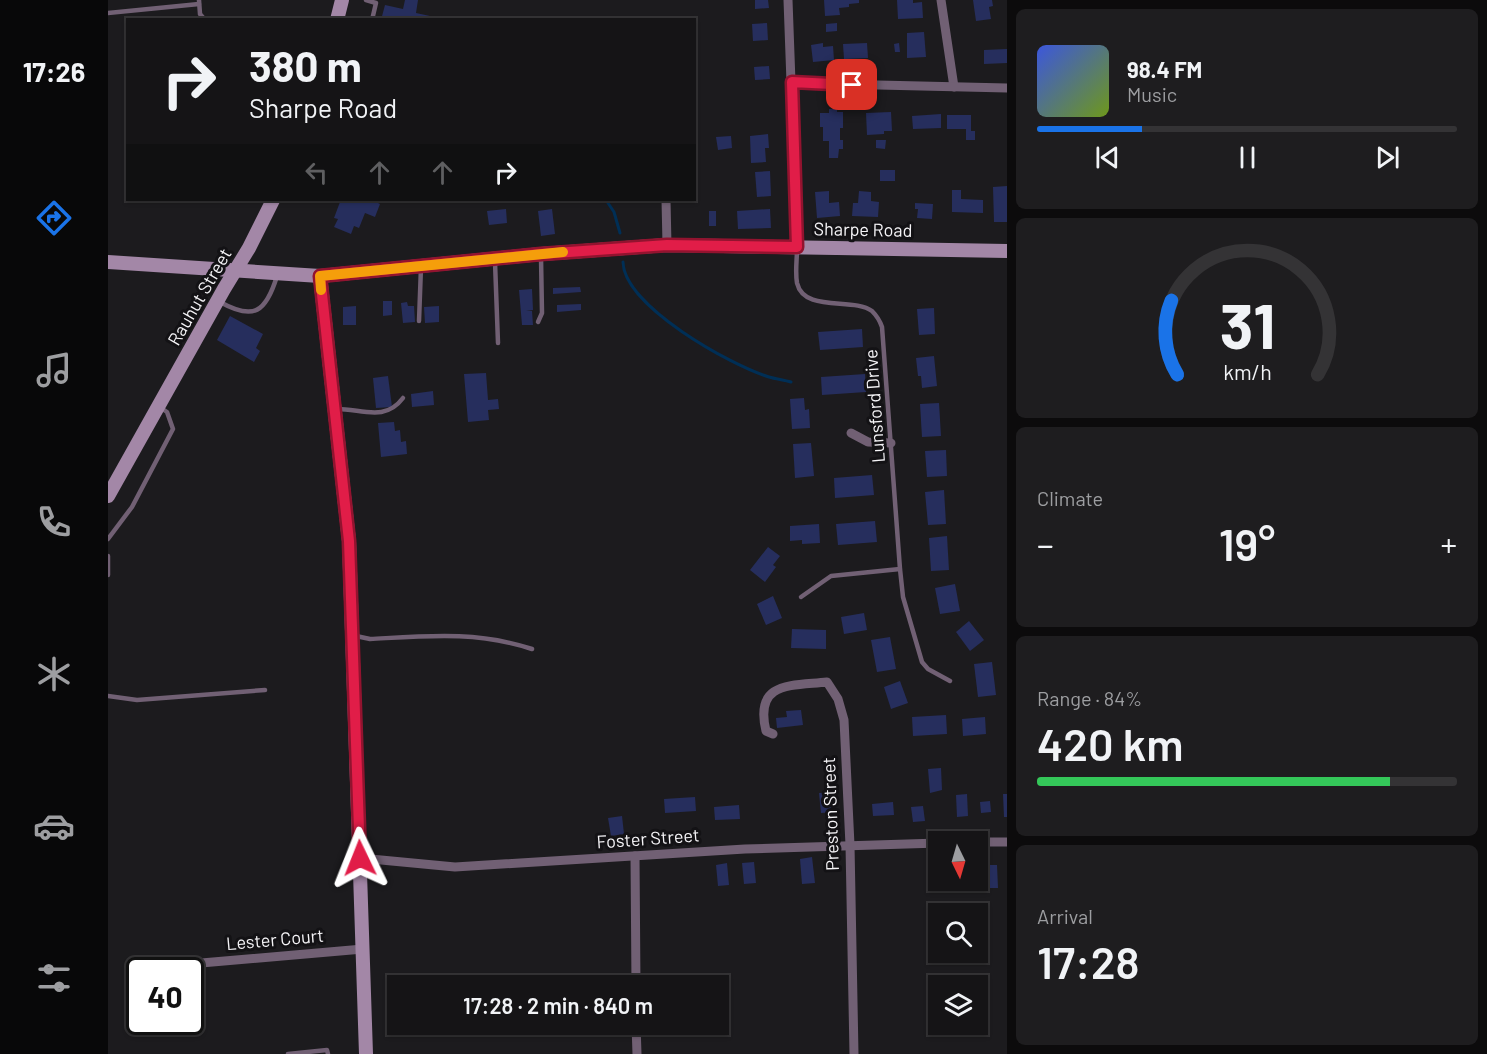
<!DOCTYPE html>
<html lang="en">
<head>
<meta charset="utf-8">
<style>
	body { margin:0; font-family:Barlow,sans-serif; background:#1e1d1f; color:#f1f3f6; height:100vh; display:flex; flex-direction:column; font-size:22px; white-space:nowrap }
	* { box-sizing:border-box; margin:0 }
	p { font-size:20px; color:#9d9ea1 }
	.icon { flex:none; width:33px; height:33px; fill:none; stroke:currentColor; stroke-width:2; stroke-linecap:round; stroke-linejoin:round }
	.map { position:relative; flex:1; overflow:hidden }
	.side { display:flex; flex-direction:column; gap:9px; padding:9px; background:#0c0b0c; width:480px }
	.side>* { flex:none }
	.hud { position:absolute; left:18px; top:18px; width:570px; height:183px; border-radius:0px; box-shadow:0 2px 4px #0004,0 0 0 2px #343335; background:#151416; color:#f1f3f6; overflow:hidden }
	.needle { width:39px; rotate:175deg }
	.fabs { position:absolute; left:820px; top:831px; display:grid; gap:12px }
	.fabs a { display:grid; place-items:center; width:60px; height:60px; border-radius:0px; background:#151416; box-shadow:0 2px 4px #0004,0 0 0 2px #343335; font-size:30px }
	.speed { position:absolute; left:18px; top:957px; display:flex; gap:12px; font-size:30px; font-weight:700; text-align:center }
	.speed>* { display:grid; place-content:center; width:78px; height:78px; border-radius:50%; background:#151416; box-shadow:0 2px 4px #0004,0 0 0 2px #343335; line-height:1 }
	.speed .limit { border:3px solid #111; border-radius:9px; background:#fff; color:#111 }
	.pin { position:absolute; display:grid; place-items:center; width:51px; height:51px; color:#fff; margin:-26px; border-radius:12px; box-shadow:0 3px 9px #0006 }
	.me { position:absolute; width:66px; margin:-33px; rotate:358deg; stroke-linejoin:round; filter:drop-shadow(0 0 4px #0008) }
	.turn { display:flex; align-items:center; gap:21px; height:126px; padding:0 24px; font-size:27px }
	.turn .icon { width:78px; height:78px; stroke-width:2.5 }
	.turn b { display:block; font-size:42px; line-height:51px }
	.lanes { display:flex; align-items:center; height:57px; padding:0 24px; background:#0003; justify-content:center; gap:30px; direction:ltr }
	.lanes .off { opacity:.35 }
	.big { font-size:45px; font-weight:600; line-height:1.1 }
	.side .card { flex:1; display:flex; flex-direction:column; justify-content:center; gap:9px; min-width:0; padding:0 21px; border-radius:9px; background:#1e1d1f }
	.side .dial { align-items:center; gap:0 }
	.dial svg { height:156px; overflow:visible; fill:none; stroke:#343335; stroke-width:7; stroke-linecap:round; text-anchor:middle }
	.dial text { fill:#f1f3f6; stroke:none }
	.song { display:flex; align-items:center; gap:18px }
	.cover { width:72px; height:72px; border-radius:9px; background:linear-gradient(135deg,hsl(230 70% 55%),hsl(80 70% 35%)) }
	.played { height:6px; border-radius:3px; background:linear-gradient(90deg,#1a73e8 25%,#343335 25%) }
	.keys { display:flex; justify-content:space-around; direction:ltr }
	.heat { display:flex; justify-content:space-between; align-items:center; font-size:33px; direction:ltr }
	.charge { height:9px; border-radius:4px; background:linear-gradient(90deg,#34c759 84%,#343335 0) }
	.trip { position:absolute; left:279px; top:975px; width:342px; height:60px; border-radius:0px; background:#151416; box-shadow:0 2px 4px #0004,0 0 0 2px #343335; font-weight:600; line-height:60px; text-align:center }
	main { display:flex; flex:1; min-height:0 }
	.tabs { display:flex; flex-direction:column; width:108px; justify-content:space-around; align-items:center; background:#080809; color:#9d9ea1 }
	.tabs .icon { width:42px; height:42px }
	.tabs .active { color:#1a73e8 }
	.tabs b { font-size:27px; color:#f1f3f6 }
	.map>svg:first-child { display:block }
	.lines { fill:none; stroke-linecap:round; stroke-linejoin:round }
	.stream { stroke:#002f56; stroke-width:3 }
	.building { fill:#262e5d }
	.lane { stroke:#716074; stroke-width:4.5 }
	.street { stroke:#716074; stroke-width:9 }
	.secondary { stroke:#a387a7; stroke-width:14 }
	.route-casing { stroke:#92132f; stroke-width:15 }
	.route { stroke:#e11d48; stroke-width:10 }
	.slow { stroke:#f59e0b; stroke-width:10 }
	.labels { text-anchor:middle; stroke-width:6; stroke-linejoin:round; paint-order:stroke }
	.street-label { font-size:18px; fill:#f5f4f7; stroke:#131215 }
</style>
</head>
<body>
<main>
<nav class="tabs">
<b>17:26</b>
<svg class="icon active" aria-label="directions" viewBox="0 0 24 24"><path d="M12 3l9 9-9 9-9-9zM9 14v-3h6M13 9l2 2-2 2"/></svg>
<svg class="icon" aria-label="music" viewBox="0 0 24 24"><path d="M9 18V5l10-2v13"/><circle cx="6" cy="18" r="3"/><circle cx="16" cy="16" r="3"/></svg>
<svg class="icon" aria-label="phone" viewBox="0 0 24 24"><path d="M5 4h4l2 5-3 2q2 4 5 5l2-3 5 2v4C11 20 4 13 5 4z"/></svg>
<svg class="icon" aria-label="climate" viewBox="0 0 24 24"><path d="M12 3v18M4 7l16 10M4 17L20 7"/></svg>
<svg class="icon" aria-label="car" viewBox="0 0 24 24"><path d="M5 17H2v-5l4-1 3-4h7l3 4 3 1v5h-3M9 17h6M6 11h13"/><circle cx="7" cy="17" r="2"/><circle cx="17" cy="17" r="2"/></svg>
<svg class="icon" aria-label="filters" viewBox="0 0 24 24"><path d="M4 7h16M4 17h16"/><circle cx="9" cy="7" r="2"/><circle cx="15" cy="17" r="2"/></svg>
</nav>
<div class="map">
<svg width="899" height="1054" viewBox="0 0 899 1054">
	<rect width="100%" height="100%" fill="#1c1b1e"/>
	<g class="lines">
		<g class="stream">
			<polyline points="498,200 506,212 512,233"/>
			<path d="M515 262C516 306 622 365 661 377 668 379 676 380 683 382"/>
		</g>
	</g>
	<g class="building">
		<polygon points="297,0 310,0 308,13 322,16 321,20 273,20 277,5 295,9"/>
		<polygon points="647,0 660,0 661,8 647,9"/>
		<polygon points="716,0 751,0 751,3 741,4 741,7 731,8 732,15 717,16"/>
		<polygon points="789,0 805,0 805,3 814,2 815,18 790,19"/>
		<polygon points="865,0 884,0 885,6 881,7 883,19 868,21"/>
		<polygon points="659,23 660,40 645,41 644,24"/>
		<polygon points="729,23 729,31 718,32 718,24"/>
		<polygon points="816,32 818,57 799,58 799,33"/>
		<polygon points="715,43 715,47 725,46 726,60 705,62 703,45"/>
		<polygon points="759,43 760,58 736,59 735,44"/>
		<polygon points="791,43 792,52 787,52 786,44"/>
		<polygon points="899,49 899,63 876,64 876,50"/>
		<polygon points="661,66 662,79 647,80 646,67"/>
		<polygon points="721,109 729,109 729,112 735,112 735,128 732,128 732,140 735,140 735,149 731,149 730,158 721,158 721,141 715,141 715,127 712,127 712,113 721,113"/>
		<polygon points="783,112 784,131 776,131 776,134 759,135 758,113"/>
		<polygon points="833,114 833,128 805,129 804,116"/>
		<polygon points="839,115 863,115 863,131 867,131 867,140 858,140 858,129 839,129"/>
		<polygon points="660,134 661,148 657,148 658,162 643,163 642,136"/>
		<polygon points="623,136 624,148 610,150 608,137"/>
		<polygon points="768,140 778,140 777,149 768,148"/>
		<rect x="772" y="170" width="15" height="11"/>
		<polygon points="662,171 663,196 649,197 647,172"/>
		<polygon points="899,186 899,222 886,222 885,187"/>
		<polygon points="844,190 853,190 853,199 875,200 875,213 844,212"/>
		<polygon points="721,191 721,203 731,202 732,216 709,218 707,192"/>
		<polygon points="751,191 763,192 763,201 771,202 770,217 744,216 745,203 750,203"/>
		<polygon points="225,200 264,200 272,204 267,217 257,213 251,228 246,226 243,234 226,227 230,219 226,218 232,202"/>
		<polygon points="527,200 542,200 542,201 527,202"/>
		<polygon points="807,203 825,204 824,219 809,218 810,209 807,209"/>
		<polygon points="398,209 399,223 381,225 379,211"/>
		<polygon points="444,209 447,234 433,236 430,211"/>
		<polygon points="662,209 663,228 630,229 629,211"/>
		<rect x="601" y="211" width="7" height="15"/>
		<polygon points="472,287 473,292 445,294 445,288"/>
		<polygon points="424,289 425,310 418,311 424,311 425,325 414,325 411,290"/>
		<polygon points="275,301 284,301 284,315 275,316"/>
		<polygon points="299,302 300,306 306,306 307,322 295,323 293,303"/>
		<polygon points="473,304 473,310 449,312 449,305"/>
		<polygon points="248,306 248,325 235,325 235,307"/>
		<polygon points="331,306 331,322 317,323 316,307"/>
		<polygon points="826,308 827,334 811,335 809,309"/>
		<polygon points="122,316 155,334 148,348 152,351 146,362 109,340"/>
		<polygon points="754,329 755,347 712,350 710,332"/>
		<polygon points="826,356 829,386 814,388 813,376 810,376 808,358"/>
		<polygon points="378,373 380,400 390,399 391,409 380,410 381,420 360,422 356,374"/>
		<polygon points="757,374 758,392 714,395 713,377"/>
		<polygon points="280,376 284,407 268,408 265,378"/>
		<polygon points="325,391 326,405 304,407 303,394"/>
		<polygon points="696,398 697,410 701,409 702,428 684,429 682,399"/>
		<polygon points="831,403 833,436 814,437 812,404"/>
		<polygon points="286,422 287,431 292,430 293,442 298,441 299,454 273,457 270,423"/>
		<polygon points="703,443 706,476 687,478 685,444"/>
		<polygon points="838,450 839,476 819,477 817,451"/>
		<polygon points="764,475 766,495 727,498 726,478"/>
		<polygon points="836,490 838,524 820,525 817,492"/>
		<polygon points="767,521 769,542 730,545 728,524"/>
		<polygon points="711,524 712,543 694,544 694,540 682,541 682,526"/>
		<polygon points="839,536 841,570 823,571 821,538"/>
		<polygon points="660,547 672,556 665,565 668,567 657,582 642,570"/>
		<polygon points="847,584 852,611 832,614 827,588"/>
		<polygon points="665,596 674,618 658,625 649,604"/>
		<polygon points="756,613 759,630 736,634 733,617"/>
		<polygon points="861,621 876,640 862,651 848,632"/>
		<polygon points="684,629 718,630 718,649 683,648"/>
		<polygon points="782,637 788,669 769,672 763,640"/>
		<polygon points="884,662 888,695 870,697 866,664"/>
		<polygon points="792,681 800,703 783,709 776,687"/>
		<polygon points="693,710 695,725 669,728 668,718 679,717 678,711"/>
		<polygon points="838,715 839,734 805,736 804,717"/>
		<polygon points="877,717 878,734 855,736 854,719"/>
		<polygon points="833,768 834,790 822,793 820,769"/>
		<polygon points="726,792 727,812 713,813 711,793"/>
		<polygon points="859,794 860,816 849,817 848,795"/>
		<polygon points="895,794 899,794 899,817 896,817"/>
		<polygon points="587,797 588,811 557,813 556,799"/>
		<polygon points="882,801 883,812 873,813 872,802"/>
		<polygon points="785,802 786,815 765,816 764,804"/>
		<polygon points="631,805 632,819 607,820 606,807"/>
		<polygon points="815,806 817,821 805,822 803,807"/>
		<polygon points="514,816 516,834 503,836 500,818"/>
		<polygon points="704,857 707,883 694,884 692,859"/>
		<polygon points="646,862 648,883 636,884 634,863"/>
		<polygon points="619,863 621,885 610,886 608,865"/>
		<polygon points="827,864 831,864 831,880 835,880 835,882 828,883"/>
		<polygon points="882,865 889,865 890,888 878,888 877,873 882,873"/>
	</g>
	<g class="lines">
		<g class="lane">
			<polyline points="91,0 92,14 97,20"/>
			<polyline points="258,0 268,3 264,20"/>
			<polyline points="0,13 91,4"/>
			<path d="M689 249C689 260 687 272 689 283 696 313 745 297 764 311 769 316 772 321 774 327L792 569 795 597 814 662 820 669 842 681"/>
			<polyline points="387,262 390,343"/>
			<path d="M112 302C146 321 158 312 169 276"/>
			<polyline points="311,321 313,267"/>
			<polyline points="430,322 434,313 433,257"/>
			<path d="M229 409C254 409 277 422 295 398"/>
			<polyline points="0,539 24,507 65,429 59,412 53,408"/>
			<polyline points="0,556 0,575"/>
			<polyline points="693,597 723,576 792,569"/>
			<path d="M248 636 262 639C319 636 369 631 424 649"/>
			<polyline points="0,696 29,700 157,690"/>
			<polyline points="180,1054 219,1050 220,1054"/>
		</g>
		<g class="street">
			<polyline points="680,0 689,247"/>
			<polyline points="833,0 846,87"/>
			<polyline points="684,83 899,88"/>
			<polyline points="558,200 559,245"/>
			<polyline points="743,433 760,442 783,443"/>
			<path d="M665 734 658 731C646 681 683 686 719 682L730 699 736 720 742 845 746 1054"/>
			<polyline points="870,842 899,842"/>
			<polyline points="527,856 528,986"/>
			<polyline points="252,858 347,867 637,849 831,843"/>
			<polyline points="47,967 255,949"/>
			<polyline points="528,1024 529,1054"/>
		</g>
		<g class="secondary">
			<polyline points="229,20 234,0"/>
			<polyline points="0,262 212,276 433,254 559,245 899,251"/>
			<polyline points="212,276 241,541 258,1054"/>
			<polyline points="0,496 116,289 141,248 165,200"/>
		</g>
	</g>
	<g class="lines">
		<defs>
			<polyline id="route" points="252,858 241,541 212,276 433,254 559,245 689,247 684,82 744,85"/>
		</defs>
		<use href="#route" class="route-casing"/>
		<use href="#route" class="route"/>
		<polyline class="slow" points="213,290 212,276 455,252"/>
	</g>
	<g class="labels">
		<g class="street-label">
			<text transform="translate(755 230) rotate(1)" y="6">Sharpe Road</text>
			<text transform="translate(92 297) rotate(-60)" y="6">Rauhut Street</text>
			<text transform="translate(767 406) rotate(-94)" y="6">Lunsford Drive</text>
			<text transform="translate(723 814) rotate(-92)" y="6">Preston Street</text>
			<text transform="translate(540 839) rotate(-4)" y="6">Foster Street</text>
			<text transform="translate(167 940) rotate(-5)" y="6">Lester Court</text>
		</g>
	</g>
</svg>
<div class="fabs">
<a><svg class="needle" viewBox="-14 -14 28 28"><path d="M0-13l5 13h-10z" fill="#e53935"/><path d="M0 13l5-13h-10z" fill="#9d9ea1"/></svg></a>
<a><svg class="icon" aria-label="search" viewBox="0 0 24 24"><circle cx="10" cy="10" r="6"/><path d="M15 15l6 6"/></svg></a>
<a><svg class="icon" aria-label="layers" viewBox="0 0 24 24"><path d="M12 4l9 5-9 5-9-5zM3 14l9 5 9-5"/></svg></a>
</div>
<div class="speed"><div class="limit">40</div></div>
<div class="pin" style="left:744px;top:85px;background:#d93025"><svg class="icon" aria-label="arrive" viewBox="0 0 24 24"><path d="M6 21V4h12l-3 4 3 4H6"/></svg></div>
<svg class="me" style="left:252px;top:858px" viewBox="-20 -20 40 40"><path d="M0-17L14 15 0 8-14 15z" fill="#e11d48" stroke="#fff" stroke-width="4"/></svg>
<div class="trip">17:28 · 2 min · 840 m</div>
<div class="hud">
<div class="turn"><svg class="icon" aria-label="right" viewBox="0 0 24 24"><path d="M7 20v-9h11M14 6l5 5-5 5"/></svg><div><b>380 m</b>Sharpe Road</div></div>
<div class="lanes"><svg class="icon off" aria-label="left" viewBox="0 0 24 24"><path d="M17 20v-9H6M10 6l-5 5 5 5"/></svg><svg class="icon off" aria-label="ahead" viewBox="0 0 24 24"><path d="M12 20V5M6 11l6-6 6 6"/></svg><svg class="icon off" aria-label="ahead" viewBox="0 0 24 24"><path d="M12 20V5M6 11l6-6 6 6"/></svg><svg class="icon" aria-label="right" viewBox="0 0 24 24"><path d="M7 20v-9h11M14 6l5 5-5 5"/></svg></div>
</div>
</div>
<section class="side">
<div class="card">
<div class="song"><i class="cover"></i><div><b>98.4 FM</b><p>Music</p></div></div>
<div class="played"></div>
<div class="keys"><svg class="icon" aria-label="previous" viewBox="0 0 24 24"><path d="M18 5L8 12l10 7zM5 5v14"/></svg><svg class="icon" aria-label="pause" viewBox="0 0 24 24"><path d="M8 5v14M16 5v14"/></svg><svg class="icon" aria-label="next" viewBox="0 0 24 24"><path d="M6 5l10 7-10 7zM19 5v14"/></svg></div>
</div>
<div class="card dial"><svg viewBox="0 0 100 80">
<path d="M14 69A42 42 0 1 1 86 69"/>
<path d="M14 69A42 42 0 0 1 11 31" stroke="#1a73e8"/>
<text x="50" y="56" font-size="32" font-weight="700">31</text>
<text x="50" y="72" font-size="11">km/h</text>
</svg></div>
<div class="card"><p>Climate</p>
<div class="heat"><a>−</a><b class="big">19°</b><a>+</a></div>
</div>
<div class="card"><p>Range · 84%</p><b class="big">420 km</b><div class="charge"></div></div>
<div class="card"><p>Arrival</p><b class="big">17:28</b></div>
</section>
</main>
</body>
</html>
